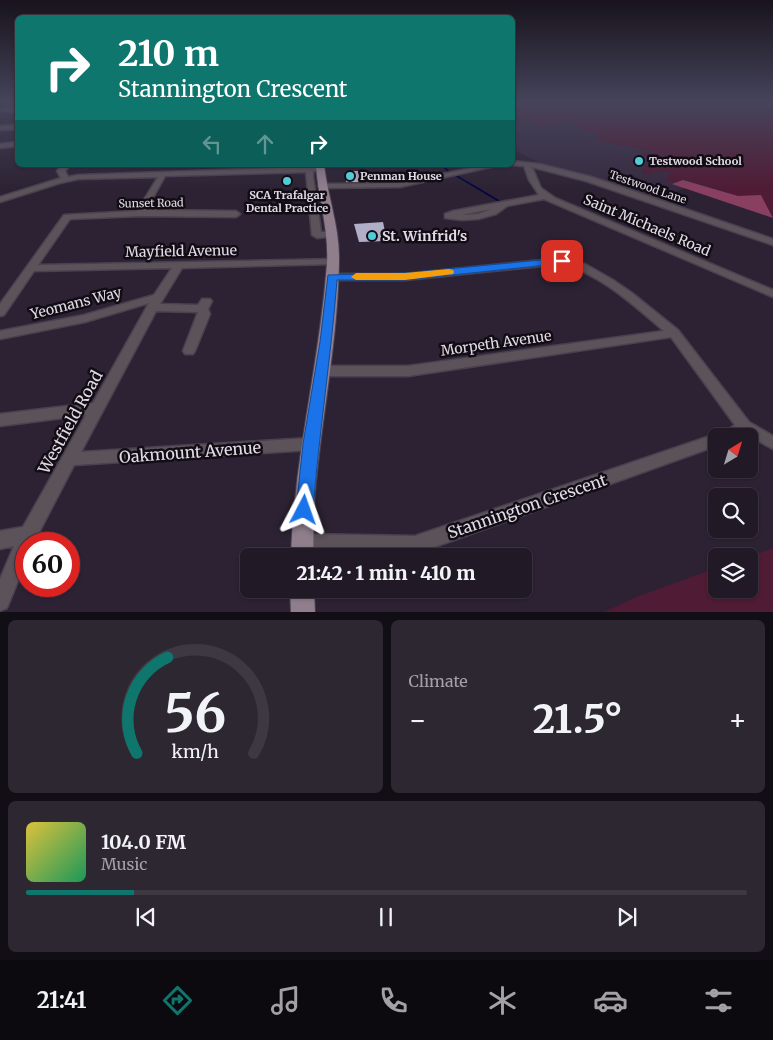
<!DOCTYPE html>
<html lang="en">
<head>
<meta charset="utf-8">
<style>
	body { margin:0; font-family:Merriweather,serif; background:#2d2732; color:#f1f3f6; height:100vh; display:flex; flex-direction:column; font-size:19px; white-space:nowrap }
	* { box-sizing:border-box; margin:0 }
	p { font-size:16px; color:#a2a1a7 }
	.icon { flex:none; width:28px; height:28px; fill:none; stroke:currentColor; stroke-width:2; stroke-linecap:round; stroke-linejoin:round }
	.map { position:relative; height:612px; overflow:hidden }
	.details { display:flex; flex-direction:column; gap:8px; padding:8px; background:#120e15; flex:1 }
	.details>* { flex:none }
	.guide { position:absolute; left:15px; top:15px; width:500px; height:152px; border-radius:8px; box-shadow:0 1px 4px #0004,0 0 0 1px #3e3843; background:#0f766e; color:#fff; overflow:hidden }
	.needle { width:32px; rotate:38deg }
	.controls { position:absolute; left:708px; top:428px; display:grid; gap:10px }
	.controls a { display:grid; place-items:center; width:50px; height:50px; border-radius:8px; background:#211a26; box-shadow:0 1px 4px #0004,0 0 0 1px #3e3843; font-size:25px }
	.speed { position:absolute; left:15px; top:532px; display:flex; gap:10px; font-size:25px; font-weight:700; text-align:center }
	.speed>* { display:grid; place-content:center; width:65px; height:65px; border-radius:50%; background:#211a26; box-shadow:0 1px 4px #0004,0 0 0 1px #3e3843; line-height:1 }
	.speed .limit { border:8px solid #d22; background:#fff; color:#111 }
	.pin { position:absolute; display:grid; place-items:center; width:42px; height:42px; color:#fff; margin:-21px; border-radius:10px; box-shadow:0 2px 8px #0006 }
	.me { position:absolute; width:55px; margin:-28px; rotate:4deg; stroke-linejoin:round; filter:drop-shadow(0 0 4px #0008) }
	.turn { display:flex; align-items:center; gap:18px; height:105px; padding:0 20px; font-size:22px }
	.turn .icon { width:65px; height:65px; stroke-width:2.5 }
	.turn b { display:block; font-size:35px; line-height:42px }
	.lanes { display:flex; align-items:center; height:48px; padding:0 20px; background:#0003; justify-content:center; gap:25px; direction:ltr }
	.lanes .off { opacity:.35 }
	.big { font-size:38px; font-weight:800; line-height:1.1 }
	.details .tile { flex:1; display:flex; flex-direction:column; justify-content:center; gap:8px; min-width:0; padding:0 18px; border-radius:8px; background:#2d2732 }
	.details .dial { align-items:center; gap:0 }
	.dial svg { height:130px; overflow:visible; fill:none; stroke:#3e3843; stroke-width:7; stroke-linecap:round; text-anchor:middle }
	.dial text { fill:#f1f3f6; stroke:none }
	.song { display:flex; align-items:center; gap:15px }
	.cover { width:60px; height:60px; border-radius:8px; background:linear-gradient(135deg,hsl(50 70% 55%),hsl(150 70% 35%)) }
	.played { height:5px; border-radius:2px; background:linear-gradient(90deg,#0f766e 15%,#3e3843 15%) }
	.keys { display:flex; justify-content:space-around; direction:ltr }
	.heat { display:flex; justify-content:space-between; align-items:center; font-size:28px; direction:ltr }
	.details .tiles { flex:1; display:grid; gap:8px; grid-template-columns:1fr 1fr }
	.tile:last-child { grid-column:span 2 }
	.trip { position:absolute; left:240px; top:548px; width:292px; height:50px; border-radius:8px; background:#211a26; box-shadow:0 1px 4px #0004,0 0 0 1px #3e3843; font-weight:800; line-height:50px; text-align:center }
	.menu { display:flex; height:80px; justify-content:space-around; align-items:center; background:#0d0a0f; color:#a2a1a7 }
	.menu .icon { width:35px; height:35px }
	.menu .selected { color:#0f766e }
	.menu b { font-size:22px; color:#f1f3f6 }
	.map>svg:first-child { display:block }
	.built { fill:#372a40 }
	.green { fill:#501b34 }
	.forest { fill:#883f60 }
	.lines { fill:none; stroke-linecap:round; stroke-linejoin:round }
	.stream-far1 { stroke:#040742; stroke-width:1 }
	.stream { stroke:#040742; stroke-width:2 }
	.building { fill:#b1aec7 }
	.minor-casing { stroke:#494050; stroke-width:3 }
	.major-casing { stroke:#494050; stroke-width:2 }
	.minor { fill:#5c535a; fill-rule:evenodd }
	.major { fill:#907e8d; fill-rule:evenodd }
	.route { fill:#1a73e8; stroke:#114b97 }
	.slow { fill:#f59e0b }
	.poi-dot { fill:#52cbd7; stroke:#120d15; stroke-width:2 }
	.labels { text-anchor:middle; stroke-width:5; stroke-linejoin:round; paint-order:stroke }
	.far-poi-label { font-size:11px; font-weight:bold; fill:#e2dbe7; stroke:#120d15; text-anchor:start }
	.far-street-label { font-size:11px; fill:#e2dbe7; stroke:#120d15 }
	.street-label { font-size:14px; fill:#e2dbe7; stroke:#120d15 }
	.poi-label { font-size:14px; font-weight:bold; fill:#e2dbe7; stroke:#120d15; text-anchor:start }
	.near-street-label { font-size:16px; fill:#e2dbe7; stroke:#120d15 }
</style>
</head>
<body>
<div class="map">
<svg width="773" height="613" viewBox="0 0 773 613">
	<rect width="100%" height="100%" fill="#2c2233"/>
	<polygon class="built" points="512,103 693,103 773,218 685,188 658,199 594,177 538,162 513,149"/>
	<g class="green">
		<polygon points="513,103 773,103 773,217 761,195 738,196 726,194 727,192 684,180 673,182 666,181 671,173 655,170 653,174 643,174 644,165 651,167 652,163 646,162 648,158 642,152 674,156 595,140 600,133 582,131 583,129 576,127 578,125 559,121 557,125 548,123 543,128 541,128 542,126 513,119"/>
		<polygon points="773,548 773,612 604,612 636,597 716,568 716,589 749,589 749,557"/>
	</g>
	<polygon class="forest" points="683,180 738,196 761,195 773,218 672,184"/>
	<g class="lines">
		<polyline class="stream-far1" points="512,149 514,151"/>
		<g class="stream">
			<polyline points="442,165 449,172"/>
			<polyline points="455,175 499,201"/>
		</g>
	</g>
	<g class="building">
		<polygon points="347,171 359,171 360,182 346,182"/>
		<polygon points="383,222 387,241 359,242 354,224"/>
	</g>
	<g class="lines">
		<defs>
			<g id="minor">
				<polygon points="4,108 18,108 18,112 2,111 1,110"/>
				<polygon points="18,125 18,129 0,130 0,126"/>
				<polygon points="16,142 18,146 0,148 0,144"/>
				<path d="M512 161 540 164 592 177 773 239V245L586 181 532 167 541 188 555 198 773 290V297L544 199 507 206 496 214 478 219 462 220 445 218V214L453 211 539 195 529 180 524 166 511 165ZM492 209 478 214 461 215Z"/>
				<polygon points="62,165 70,165 65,171 68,177 78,175 306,167 306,165 323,167 323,171 313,171 313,177 321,232 336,232 336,236 317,238 312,235 306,172 165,176 146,210 236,211 240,214 236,217 140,216 70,219 38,265 337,259 338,261 337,263 333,264 182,268 160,304 198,305 202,299 210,299 212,301 208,309 210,314 195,351 193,354 185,354 183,351 198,312 156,311 81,452 310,438 315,440 318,444 315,448 310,450 74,465 33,544 26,544 26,561 7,608 0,611 0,579 14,546 0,549 0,531 23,527 86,415 0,426 0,414 93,403 149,303 85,322 0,339 0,331 84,315 154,295 172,268 34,271 4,315 0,316 0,304 64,215 137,211 158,177 78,179 60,183 0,202 0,197 61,178 57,171"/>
				<polygon points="485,165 500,165 400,187 322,188 318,186 322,184 400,183"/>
				<path d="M562 258 585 264 613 280 632 293 678 330 749 422 773 436V449L744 433 740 436H722L724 432 735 425 671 337 408 376H322L317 374 315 371 317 368 322 366H408L664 331C633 305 602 275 562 264L405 280H332L327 277 332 274H405Z"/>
				<polygon points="716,434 722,436 716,436 716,446 415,554 303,552 297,549 294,543 297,537 303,534 415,536"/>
			</g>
			<g id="major">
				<path d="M316 165H324C328 198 340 228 339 262 338 339 322 415 315 492 313 513 314 535 313 556H291C294 457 320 361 327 263 329 229 318 198 316 165Z"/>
				<polygon points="290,589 314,589 315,613 291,613"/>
			</g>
		</defs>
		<use href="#minor" class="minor-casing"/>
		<use href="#major" class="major-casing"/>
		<use href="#minor" class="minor"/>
		<use href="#major" class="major"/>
	</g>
	<linearGradient id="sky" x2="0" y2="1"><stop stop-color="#18131c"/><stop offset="0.54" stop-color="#45445b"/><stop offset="1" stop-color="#45445b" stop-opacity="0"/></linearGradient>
	<rect width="773" height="189" fill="url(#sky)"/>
	<path class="route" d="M562 258 566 259V263L405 280H337C331 357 319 433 313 510L310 515 304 517 298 515 296 510 303 444 320 342 328 275 405 273Z"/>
	<polygon class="slow" points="449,269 453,270 454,272 453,274 405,280 356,280 351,277 356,273 405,273"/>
	<g class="poi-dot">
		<circle cx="639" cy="161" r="5"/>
		<circle cx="350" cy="176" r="5"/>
		<circle cx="287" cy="181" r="5"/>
		<circle cx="372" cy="236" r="5"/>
	</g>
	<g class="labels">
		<g class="far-poi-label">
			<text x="649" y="165">Testwood School</text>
			<text x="360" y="180">Penman House</text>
			<text x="287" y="199" text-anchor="middle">SCA Trafalgar<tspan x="287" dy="13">Dental Practice</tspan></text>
		</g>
		<g class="far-street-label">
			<text transform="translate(648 187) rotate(19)" y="4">Testwood Lane</text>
			<text transform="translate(151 203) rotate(-1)" y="4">Sunset Road</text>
		</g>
		<g class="street-label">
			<text transform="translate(647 225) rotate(23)" y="5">Saint Michaels Road</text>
			<text transform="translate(181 251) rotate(-1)" y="5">Mayfield Avenue</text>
			<text transform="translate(76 303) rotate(-14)" y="5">Yeomans Way</text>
			<text transform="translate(496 343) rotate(-8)" y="5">Morpeth Avenue</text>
		</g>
		<g class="poi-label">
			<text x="382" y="241">St. Winfrid's</text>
		</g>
		<g class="near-street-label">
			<text transform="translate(70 422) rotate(-61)" y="6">Westfield Road</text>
			<text transform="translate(190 452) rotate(-4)" y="6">Oakmount Avenue</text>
			<text transform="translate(527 506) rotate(-19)" y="6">Stannington Crescent</text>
		</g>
	</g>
</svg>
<div class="controls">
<a><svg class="needle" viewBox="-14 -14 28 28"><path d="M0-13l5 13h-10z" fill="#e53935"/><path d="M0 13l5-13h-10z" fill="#a2a1a7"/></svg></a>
<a><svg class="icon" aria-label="search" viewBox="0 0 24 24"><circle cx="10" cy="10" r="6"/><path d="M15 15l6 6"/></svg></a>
<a><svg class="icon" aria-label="layers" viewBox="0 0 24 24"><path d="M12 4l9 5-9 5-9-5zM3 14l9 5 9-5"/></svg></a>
</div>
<div class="speed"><div class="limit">60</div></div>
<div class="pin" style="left:562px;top:261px;background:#d93025"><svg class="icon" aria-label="arrive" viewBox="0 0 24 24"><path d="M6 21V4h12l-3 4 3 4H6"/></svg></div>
<svg class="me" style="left:304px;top:510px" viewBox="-20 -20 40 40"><path d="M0-17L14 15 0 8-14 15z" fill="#1a73e8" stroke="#fff" stroke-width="4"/></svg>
<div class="trip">21:42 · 1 min · 410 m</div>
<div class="guide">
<div class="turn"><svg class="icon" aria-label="right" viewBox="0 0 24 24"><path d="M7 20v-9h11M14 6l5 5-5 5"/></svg><div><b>210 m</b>Stannington Crescent</div></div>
<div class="lanes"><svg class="icon off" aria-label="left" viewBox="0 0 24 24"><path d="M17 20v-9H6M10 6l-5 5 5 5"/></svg><svg class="icon off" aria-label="ahead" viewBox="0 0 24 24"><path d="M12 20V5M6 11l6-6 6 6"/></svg><svg class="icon" aria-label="right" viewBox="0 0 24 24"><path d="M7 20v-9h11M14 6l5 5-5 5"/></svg></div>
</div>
</div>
<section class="details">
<div class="tiles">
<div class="tile dial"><svg viewBox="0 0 100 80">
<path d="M14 69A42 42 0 1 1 86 69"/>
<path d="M14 69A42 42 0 0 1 33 10" stroke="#0f766e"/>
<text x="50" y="56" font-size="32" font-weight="700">56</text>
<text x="50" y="72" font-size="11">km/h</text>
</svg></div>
<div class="tile"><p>Climate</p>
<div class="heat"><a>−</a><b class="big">21.5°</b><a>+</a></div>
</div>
<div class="tile">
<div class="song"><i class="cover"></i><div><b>104.0 FM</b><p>Music</p></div></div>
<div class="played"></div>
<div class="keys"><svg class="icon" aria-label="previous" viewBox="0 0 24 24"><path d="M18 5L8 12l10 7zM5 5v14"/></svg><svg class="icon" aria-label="pause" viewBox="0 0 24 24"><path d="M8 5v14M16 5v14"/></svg><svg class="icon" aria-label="next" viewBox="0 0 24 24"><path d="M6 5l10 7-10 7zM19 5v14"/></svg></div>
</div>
</div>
</section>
<nav class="menu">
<b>21:41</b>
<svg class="icon selected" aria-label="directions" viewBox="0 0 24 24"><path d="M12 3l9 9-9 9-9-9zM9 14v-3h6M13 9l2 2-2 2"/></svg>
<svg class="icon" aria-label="music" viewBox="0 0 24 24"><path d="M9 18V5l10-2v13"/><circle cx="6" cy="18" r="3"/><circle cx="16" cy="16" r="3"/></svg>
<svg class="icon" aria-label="phone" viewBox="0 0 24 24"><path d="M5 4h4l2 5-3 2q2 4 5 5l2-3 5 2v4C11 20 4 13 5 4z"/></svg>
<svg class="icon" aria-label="climate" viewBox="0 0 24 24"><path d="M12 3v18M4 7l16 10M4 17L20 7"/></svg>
<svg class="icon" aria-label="car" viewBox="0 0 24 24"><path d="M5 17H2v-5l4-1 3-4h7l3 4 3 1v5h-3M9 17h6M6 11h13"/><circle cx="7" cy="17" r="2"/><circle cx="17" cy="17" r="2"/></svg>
<svg class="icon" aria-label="filters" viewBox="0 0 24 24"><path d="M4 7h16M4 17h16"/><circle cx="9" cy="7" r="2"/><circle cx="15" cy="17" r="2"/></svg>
</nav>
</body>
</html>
